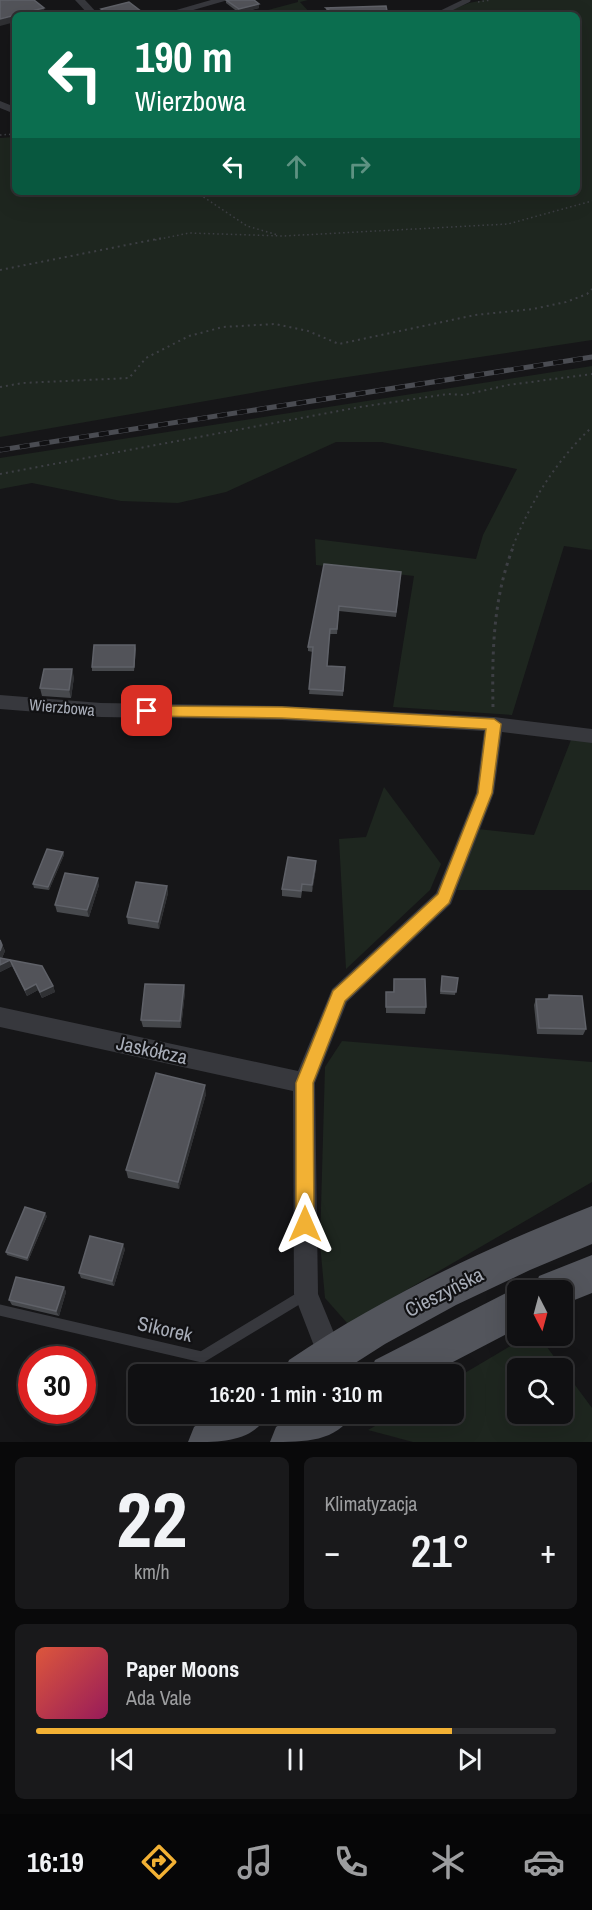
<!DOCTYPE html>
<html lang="pl">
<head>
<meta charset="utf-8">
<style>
	body { margin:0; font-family:"Archivo Narrow",sans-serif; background:#19191b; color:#f1f3f6; height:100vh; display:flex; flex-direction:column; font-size:22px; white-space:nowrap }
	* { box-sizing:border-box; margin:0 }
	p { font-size:20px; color:#9c9d9f }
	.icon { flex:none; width:33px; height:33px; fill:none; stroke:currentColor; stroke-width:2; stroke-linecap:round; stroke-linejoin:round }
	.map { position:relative; height:1442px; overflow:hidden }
	.drawer { display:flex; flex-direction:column; gap:15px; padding:15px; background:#09090a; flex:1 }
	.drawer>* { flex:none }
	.hud { position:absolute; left:12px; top:12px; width:568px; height:183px; border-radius:9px; box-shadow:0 6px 24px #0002,0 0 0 2px #303032; background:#0b6e4f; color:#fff; overflow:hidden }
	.needle { width:39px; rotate:174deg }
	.buttons { position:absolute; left:507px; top:1280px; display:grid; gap:12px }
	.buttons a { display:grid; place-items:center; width:66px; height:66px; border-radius:9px; background:#101012; box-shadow:0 6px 24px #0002,0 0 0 2px #303032; font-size:30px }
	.speed { position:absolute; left:18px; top:1346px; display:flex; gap:12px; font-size:30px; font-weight:700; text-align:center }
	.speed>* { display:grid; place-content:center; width:78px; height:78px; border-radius:50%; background:#101012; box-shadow:0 6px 24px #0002,0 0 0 2px #303032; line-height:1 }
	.speed .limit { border:9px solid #d22; background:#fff; color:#111 }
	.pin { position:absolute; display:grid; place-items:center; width:51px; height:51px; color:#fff; margin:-26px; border-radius:12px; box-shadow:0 3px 9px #0006 }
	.me { position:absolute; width:66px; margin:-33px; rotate:0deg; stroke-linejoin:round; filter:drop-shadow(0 0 4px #0008) }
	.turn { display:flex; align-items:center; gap:21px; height:126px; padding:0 24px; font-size:27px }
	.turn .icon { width:78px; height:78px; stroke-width:2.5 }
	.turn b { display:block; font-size:42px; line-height:51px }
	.lanes { display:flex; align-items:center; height:57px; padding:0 24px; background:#0003; justify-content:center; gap:30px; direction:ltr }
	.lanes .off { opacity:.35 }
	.big { font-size:45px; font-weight:600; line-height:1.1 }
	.drawer .tile { flex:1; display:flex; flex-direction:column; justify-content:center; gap:9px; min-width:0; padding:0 21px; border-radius:9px; background:#19191b }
	.drawer .dial { align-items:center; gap:0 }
	.dial b { font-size:78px; line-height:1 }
	.song { display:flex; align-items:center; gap:18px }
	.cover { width:72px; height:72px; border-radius:9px; background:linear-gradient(135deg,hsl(10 70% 55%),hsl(330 70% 35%)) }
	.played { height:6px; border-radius:3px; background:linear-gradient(90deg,#f2b134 80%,#303032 80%) }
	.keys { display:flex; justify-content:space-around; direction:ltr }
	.heat { display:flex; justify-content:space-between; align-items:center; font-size:33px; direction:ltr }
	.drawer .tiles { flex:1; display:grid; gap:15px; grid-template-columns:1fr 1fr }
	.tile:last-child { grid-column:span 2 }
	.trip { position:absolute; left:128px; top:1364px; width:336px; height:60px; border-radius:9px; background:#101012; box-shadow:0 6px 24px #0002,0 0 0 2px #303032; font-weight:600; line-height:60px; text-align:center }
	.tabs { display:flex; height:96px; justify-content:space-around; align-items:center; background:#060607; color:#9c9d9f }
	.tabs .icon { width:42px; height:42px }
	.tabs .selected { color:#f2b134 }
	.tabs b { font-size:27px; color:#f1f3f6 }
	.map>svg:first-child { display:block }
	.green { fill:#1e261f; fill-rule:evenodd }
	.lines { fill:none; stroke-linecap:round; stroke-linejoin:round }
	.path-far2 { stroke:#3d3f44; stroke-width:1.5; stroke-dasharray:1.5 3; stroke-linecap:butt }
	.path-far1 { stroke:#3d3f44; stroke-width:2; stroke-dasharray:2 4; stroke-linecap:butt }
	.path { stroke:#3d3f44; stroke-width:3; stroke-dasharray:3 4.5; stroke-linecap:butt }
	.lane-far1 { stroke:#37383d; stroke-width:5 }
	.lane { stroke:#37383d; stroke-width:11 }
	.street { fill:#37383d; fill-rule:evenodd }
	.primary { fill:#53555c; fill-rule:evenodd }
	.rail-casing { stroke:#4a4c52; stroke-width:5 }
	.rail { stroke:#111113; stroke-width:4; stroke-dasharray:10; stroke-linecap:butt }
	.wall { fill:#47494d }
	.shaded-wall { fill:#2f3033 }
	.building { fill:#525359; stroke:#5f6168; stroke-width:1.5 }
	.route { fill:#f2b134; stroke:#9d7322; stroke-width:1.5 }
	.labels { text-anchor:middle; stroke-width:4.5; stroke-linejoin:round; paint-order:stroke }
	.street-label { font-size:16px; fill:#a8adb8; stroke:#111113 }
	.near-street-label { font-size:20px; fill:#a8adb8; stroke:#111113 }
</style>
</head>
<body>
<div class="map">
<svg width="592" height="1442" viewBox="0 0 592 1442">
	<rect width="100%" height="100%" fill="#161618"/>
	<g class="green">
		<polygon points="298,0 308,0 300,2 312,15 249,15 298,2"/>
		<polygon points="484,0 592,0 592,340 314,382 0,437 0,138 15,137 15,192 578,192 578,15 438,15 469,3"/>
		<polygon points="592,366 592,550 564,546 512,715 393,707 414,576 316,565 315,539 476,559 483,535 517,469 382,442 336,442 226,492 178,503 121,501 32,483 0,489 0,458"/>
		<polygon points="571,740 592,742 592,890 457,890 478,829 534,835"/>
		<polygon points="384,787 441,864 430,890 346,969 339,839 366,837"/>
		<polygon points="342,1041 592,1062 592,1182 348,1324 325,1298 320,1243 325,1067"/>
		<path d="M529 1335H538L592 1408V1442H413L368 1430 398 1413H453V1380ZM518 1368H562V1413H518Z"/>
	</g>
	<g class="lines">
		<g class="path-far2">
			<polyline points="478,2 491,0"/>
			<polyline points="0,135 15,134"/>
			<polyline points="196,192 247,226 278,235"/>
			<polyline points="155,240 189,233 283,236 508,224 592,201"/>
		</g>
		<g class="path-far1">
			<polyline points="0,270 162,238"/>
			<polyline points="0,387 23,383 129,378 146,358 189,336 223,327 275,324 308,331 339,344 475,315 533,309 566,302 587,294 592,289"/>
			<polyline points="0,474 360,407 448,394 464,395 508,385 592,374"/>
			<path d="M513 546C531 501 556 461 592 427"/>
		</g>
		<path class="path" d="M493 707C492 651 493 597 514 545"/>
		<polyline class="lane-far1" points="437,15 468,0"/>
		<polyline class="lane" points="0,1310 202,1357 306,1294"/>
		<g class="street">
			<polygon points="75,0 85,0 99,15 89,15"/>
			<polygon points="211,0 228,0 176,15 159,15"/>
			<polygon points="0,101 15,107 15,114 0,108"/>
			<polygon points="0,695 101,703 282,706 494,717 592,729 592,743 502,732 494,793 451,904 347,1002 315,1083 318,1294 343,1355 339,1364 330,1368 321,1364 294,1294 293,1091 0,1027 0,1007 298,1071 332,989 436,893 476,793 484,731 282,720 101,717 0,709"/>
		</g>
		<g class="primary">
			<path d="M592 1206V1244L530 1270 456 1305 385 1344 338 1374H283L289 1360C384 1296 486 1248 592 1206Z"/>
			<polygon points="592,1255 592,1293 562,1305 562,1290 534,1290 539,1276"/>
			<polygon points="518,1287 524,1290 518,1290 518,1328 430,1374 369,1374 375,1360"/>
			<path d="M214 1413H269C253 1442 223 1442 188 1442L194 1427Z"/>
			<path d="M297 1413H353C337 1442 305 1442 270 1442L276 1427Z"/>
		</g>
		<defs>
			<polyline id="rail" points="0,450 592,357"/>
		</defs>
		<use href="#rail" class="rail-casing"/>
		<use href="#rail" class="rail"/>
	</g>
	<g class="wall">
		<polygon points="226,0 254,0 259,8 239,13 226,3"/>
		<polygon points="326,8 387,11 387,15 326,15"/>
		<polygon points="101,9 146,15 103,15 102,14"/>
		<polygon points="324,564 401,572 396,617 339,611 337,634 330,634 327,666 345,667 343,696 309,694 313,652 308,651 308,647"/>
		<polygon points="135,645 136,649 134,671 92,671 92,667"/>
		<polygon points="74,677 71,698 42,696 40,688"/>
		<polygon points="63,852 64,855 49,890 34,888 33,884"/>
		<polygon points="316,861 316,868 312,892 302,891 301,898 282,896 282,889"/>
		<polygon points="99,885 89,917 57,912 55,905"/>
		<polygon points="167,886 168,893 159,929 128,924 127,917"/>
		<polygon points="0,940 5,951 2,958 53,986 55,992 42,998 38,990 27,996 12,966 0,972"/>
		<polygon points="442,976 458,978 455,995 440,994"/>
		<polygon points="394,979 426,1007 425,1014 386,1013 386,992 393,992"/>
		<polygon points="184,985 185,992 181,1028 143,1027 141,1020"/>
		<polygon points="549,995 586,1029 583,1035 537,1034 534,1005 536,999 547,999"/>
		<polygon points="206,1094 179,1189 128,1178 126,1170"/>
		<polygon points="47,1216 28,1261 7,1255 6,1252"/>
		<polygon points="125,1249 114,1286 81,1278 79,1273"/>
		<polygon points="64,1287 66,1292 59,1316 12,1305 9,1300"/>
	</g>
	<g class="shaded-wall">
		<polygon points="259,4 259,8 239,13 239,9"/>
		<polygon points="44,8 45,15 17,15"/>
		<polygon points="387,11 387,15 373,15"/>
		<polygon points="15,16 15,22 0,26 0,19"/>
		<polygon points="72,669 74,677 71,698 69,690"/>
		<polygon points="63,852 64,855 49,890 48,887"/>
		<polygon points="316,861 316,868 312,892 312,885"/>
		<polygon points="98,878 99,885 89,917 87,910"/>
		<polygon points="167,886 168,893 159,929 158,922"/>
		<polygon points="2,945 5,951 0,962 0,951"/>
		<polygon points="10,960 12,966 0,972 0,965"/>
		<polygon points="36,984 38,990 27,996 25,990"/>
		<polygon points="184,985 185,992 181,1028 180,1021"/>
		<polygon points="53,986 55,992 42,998 40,992"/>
		<polygon points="205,1085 206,1094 179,1189 178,1182"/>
		<polygon points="45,1213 47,1216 28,1261 27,1258"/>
		<polygon points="123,1244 125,1249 114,1286 112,1281"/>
		<polygon points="64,1287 66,1292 59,1316 56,1311"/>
	</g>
	<g class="building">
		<polygon points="0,0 34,0 44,8 0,19"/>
		<polygon points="226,0 254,0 259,4 239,9"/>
		<polygon points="129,2 146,15 110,15 101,9"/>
		<polygon points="386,6 387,11 373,15 336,15 326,8"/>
		<polygon points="324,564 401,572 396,612 339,606 337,629 330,629 327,666 345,667 343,691 309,689 313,647 308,647"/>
		<polygon points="94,645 135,645 134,667 92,667"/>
		<polygon points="44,669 72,669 69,690 40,688"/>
		<polygon points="47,849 63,852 48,887 33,884"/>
		<polygon points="288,857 316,861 312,885 302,884 301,891 282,889"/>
		<polygon points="65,873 98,878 87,910 55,905"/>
		<polygon points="136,882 167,886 158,922 127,917"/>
		<polygon points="0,940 2,945 0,951"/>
		<polygon points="0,958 42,966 53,986 40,992 36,984 25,990 10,960 0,965"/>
		<polygon points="442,976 458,978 456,992 441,991"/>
		<polygon points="394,979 425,979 426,1007 386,1007 386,992 394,992"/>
		<polygon points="145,984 184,985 180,1021 141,1020"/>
		<polygon points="549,995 582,996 586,1029 539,1028 536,999 549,999"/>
		<polygon points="156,1073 205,1085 178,1182 126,1170"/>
		<polygon points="25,1207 45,1213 27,1258 6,1252"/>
		<polygon points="90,1236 123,1244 112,1281 79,1273"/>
		<polygon points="16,1277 64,1287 56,1311 9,1300"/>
	</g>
	<polygon class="route" points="147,706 282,707 494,719 501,724 492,793 449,903 345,1001 313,1083 314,1224 312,1230 305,1233 299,1230 296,1224 296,1083 333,991 438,894 478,793 486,729 282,718 147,716 140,711"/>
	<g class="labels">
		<g class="street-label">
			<text transform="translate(62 707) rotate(5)" y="6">Wierzbowa</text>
		</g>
		<g class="near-street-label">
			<text transform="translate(152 1050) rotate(12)" y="7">Jaskółcza</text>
			<text transform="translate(444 1292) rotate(-27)" y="7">Cieszyńska</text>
			<text transform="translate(165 1329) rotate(13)" y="7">Sikorek</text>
		</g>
	</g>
</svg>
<div class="buttons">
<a><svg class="needle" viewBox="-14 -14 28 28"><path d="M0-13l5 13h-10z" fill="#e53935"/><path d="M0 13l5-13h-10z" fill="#9c9d9f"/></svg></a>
<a><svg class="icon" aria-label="search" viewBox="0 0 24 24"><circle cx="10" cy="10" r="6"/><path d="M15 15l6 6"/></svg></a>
</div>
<div class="speed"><div class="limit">30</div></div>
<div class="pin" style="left:147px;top:711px;background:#d93025"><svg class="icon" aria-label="arrive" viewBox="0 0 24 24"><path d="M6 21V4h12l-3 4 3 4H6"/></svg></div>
<svg class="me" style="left:305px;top:1224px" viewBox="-20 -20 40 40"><path d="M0-17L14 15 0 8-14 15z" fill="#f2b134" stroke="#fff" stroke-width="4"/></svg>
<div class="trip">16:20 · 1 min · 310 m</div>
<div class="hud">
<div class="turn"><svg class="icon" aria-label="left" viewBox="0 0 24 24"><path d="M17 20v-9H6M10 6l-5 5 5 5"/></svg><div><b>190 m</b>Wierzbowa</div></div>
<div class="lanes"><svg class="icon" aria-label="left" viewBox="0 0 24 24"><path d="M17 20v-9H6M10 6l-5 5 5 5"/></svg><svg class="icon off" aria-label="ahead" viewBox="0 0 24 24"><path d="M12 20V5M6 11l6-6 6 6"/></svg><svg class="icon off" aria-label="right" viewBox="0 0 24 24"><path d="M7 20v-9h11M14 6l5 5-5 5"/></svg></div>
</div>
</div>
<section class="drawer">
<div class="tiles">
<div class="tile dial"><b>22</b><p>km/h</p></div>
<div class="tile"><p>Klimatyzacja</p>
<div class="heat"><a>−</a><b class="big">21°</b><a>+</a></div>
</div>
<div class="tile">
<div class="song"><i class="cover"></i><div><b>Paper Moons</b><p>Ada Vale</p></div></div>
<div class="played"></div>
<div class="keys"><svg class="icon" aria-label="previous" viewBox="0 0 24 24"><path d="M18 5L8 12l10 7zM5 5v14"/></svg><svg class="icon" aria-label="pause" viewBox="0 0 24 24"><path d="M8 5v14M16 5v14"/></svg><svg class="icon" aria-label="next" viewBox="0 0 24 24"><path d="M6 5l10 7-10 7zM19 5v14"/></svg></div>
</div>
</div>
</section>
<nav class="tabs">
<b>16:19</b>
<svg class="icon selected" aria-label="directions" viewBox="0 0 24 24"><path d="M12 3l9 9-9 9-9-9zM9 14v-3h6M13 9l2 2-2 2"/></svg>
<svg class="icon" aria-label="music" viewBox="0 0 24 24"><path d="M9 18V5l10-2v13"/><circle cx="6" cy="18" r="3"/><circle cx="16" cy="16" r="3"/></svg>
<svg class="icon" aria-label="phone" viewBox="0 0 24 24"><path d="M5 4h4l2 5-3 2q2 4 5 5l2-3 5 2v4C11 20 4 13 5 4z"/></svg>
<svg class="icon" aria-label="climate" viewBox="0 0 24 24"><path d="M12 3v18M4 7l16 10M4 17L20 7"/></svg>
<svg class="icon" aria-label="car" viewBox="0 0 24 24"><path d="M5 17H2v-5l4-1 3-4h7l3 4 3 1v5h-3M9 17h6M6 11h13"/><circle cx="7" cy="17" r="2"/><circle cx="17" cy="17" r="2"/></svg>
</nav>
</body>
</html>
